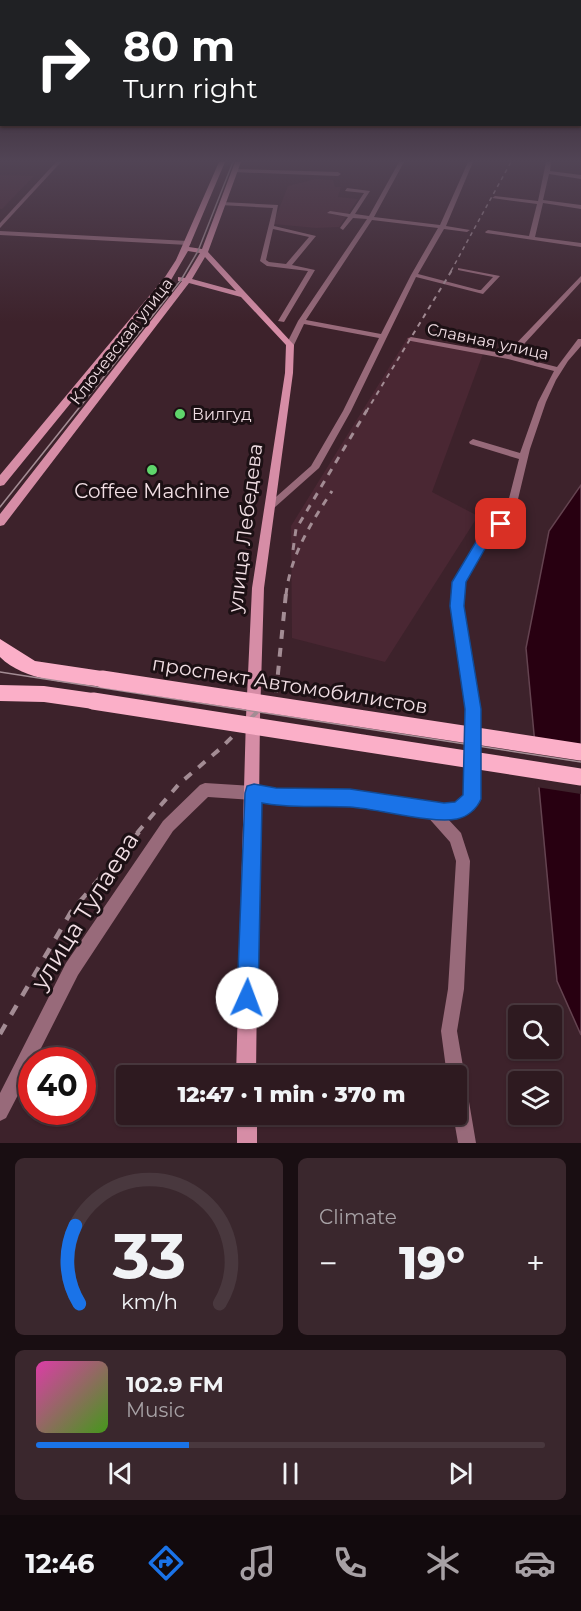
<!DOCTYPE html>
<html lang="en">
<head>
<meta charset="utf-8">
<style>
	body { margin:0; font-family:Montserrat,sans-serif; background:#3a272d; color:#f1f3f6; height:100vh; display:flex; flex-direction:column; font-size:22px; white-space:nowrap }
	* { box-sizing:border-box; margin:0 }
	p { font-size:20px; color:#a7a1a5 }
	.icon { flex:none; width:33px; height:33px; fill:none; stroke:currentColor; stroke-width:2; stroke-linecap:round; stroke-linejoin:round }
	.map { position:relative; height:1143px; overflow:hidden }
	.sheet { display:flex; flex-direction:column; gap:15px; padding:15px; background:#190e12; flex:1 }
	.sheet>* { flex:none }
	.top-card { position:absolute; left:0px; top:0px; width:582px; height:126px; box-shadow:0 2px 4px #0004,0 0 0 2px #49383e; background:#202124; color:#fff; overflow:hidden }
	.tools { position:absolute; left:508px; top:1005px; display:grid; gap:12px }
	.tools a { display:grid; place-items:center; width:54px; height:54px; border-radius:6px; background:#2e1a20; box-shadow:0 2px 4px #0004,0 0 0 2px #49383e; font-size:30px }
	.speed { position:absolute; left:18px; top:1047px; display:flex; gap:12px; font-size:30px; font-weight:700; text-align:center }
	.speed>* { display:grid; place-content:center; width:78px; height:78px; border-radius:50%; background:#2e1a20; box-shadow:0 2px 4px #0004,0 0 0 2px #49383e; line-height:1 }
	.speed .limit { border:9px solid #d22; background:#fff; color:#111 }
	.pin { position:absolute; display:grid; place-items:center; width:51px; height:51px; color:#fff; margin:-26px; border-radius:12px; box-shadow:0 3px 9px #0006 }
	.me { position:absolute; width:66px; margin:-33px; rotate:2deg; stroke-linejoin:round; filter:drop-shadow(0 0 4px #0008) }
	.turn { display:flex; align-items:center; gap:21px; height:126px; padding:0 24px; font-size:27px }
	.turn .icon { width:78px; height:78px; stroke-width:2.5 }
	.turn b { display:block; font-size:42px; line-height:51px }
	.big { font-size:45px; font-weight:800; line-height:1.1 }
	.sheet .card { flex:1; display:flex; flex-direction:column; justify-content:center; gap:9px; min-width:0; padding:0 21px; border-radius:9px; background:#3a272d }
	.sheet .dial { align-items:center; gap:0 }
	.dial svg { height:156px; overflow:visible; fill:none; stroke:#49383e; stroke-width:7; stroke-linecap:round; text-anchor:middle }
	.dial text { fill:#f1f3f6; stroke:none }
	.song { display:flex; align-items:center; gap:18px }
	.cover { width:72px; height:72px; border-radius:9px; background:linear-gradient(135deg,hsl(320 70% 55%),hsl(100 70% 35%)) }
	.played { height:6px; border-radius:3px; background:linear-gradient(90deg,#1a73e8 30%,#49383e 30%) }
	.keys { display:flex; justify-content:space-around; direction:ltr }
	.heat { display:flex; justify-content:space-between; align-items:center; font-size:33px; direction:ltr }
	.sheet .tiles { flex:1; display:grid; gap:15px; grid-template-columns:1fr 1fr }
	.card:last-child { grid-column:span 2 }
	.trip { position:absolute; left:116px; top:1065px; width:351px; height:60px; border-radius:6px; background:#2e1a20; box-shadow:0 2px 4px #0004,0 0 0 2px #49383e; font-weight:800; line-height:60px; text-align:center }
	.menu { display:flex; height:96px; justify-content:space-around; align-items:center; background:#120a0d; color:#a7a1a5 }
	.menu .icon { width:42px; height:42px }
	.menu .current { color:#1a73e8 }
	.menu b { font-size:27px; color:#f1f3f6 }
	.map>svg:first-child { display:block }
	.built { fill:#4a2733 }
	.water { fill:#280011; stroke:#644350; stroke-width:1.5 }
	.pier { fill:#3d222b }
	.lines { fill:none; stroke-linecap:round; stroke-linejoin:round }
	.street { fill:#986a7a; fill-rule:evenodd }
	.secondary { fill:#d68da6; fill-rule:evenodd }
	.primary { fill:#fbafc8; fill-rule:evenodd }
	.tram { stroke:#a38c94; stroke-width:1.5 }
	.rail-far4 { stroke:#a38c94; stroke-width:1.5; stroke-dasharray:4 4; stroke-linecap:butt }
	.rail-far3 { stroke:#a38c94; stroke-width:2; stroke-dasharray:5 5; stroke-linecap:butt }
	.rail-far2 { stroke:#a38c94; stroke-width:3; stroke-dasharray:7 7; stroke-linecap:butt }
	.rail-far1 { stroke:#a38c94; stroke-width:4; stroke-dasharray:9 9; stroke-linecap:butt }
	.rail { stroke:#a38c94; stroke-width:4.5; stroke-dasharray:11 11; stroke-linecap:butt }
	.primary-bridge { stroke:#fbafc8; stroke-width:17 }
	.route { fill:#1a73e8; stroke:#114b97; stroke-width:1.5 }
	.poi-dot { fill:#5fd56b; stroke:#1c1014; stroke-width:2 }
	.labels { text-anchor:middle; stroke-width:6; stroke-linejoin:round; paint-order:stroke }
	.far-street-label { font-size:16px; fill:#f1dee4; stroke:#1c1014 }
	.far-poi-label { font-size:16px; fill:#f1dee4; stroke:#1c1014; text-anchor:start }
	.poi-label { font-size:20px; fill:#f1dee4; stroke:#1c1014 }
	.street-label { font-size:20px; fill:#f1dee4; stroke:#1c1014 }
	.near-street-label { font-size:24px; fill:#f1dee4; stroke:#1c1014 }
</style>
</head>
<body>
<div class="map">
<svg width="581" height="1143" viewBox="0 0 581 1143">
	<rect width="100%" height="100%" fill="#3d222b"/>
	<g class="built">
		<polygon points="0,175 34,176 2,209 0,209"/>
		<polygon points="316,179 333,180 335,187 341,187 338,197 358,199 339,227 316,228 273,224 288,186"/>
		<polygon points="408,337 484,351 432,492 478,516 385,662 292,638 291,526"/>
	</g>
	<polygon class="water" points="581,485 581,1035 557,981 526,648 549,531"/>
	<polygon class="pier" points="531,737 581,744 581,794 536,787"/>
	<g class="lines">
		<g class="street">
			<polygon points="56,162 61,162 0,228 0,223"/>
			<path d="M399 162H404L374 217 440 225 468 162H473L446 226 470 230 467 232 444 229 418 274 479 290H481L493 277 458 270V268L500 276 483 294 416 277 351 411 319 468 274 508H268L266 506 268 504 311 466 343 411 379 338 304 324 293 347 286 345 298 321 367 219 353 218 343 230 340 228 348 217 327 213 330 211 350 214 364 193 345 191 347 188 370 191 355 214 369 216ZM372 220 438 228 411 275 381 334 306 320Z"/>
			<polygon points="546,162 551,162 550,171 581,175 581,179 549,174 543,200 581,205 581,209 543,203 535,237 581,243 581,247 486,233 485,232 488,230 529,236 537,204 492,198 495,196 538,201"/>
			<polygon points="235,169 338,172 341,174 338,176 233,172"/>
			<path d="M222 202 278 205 274 226 316 236 292 265 315 270 284 322 278 321 308 271 267 266 260 261 273 208 220 205V203ZM273 229 309 237 286 264 269 262 266 260Z"/>
			<polygon points="0,231 188,241 191,243 188,245 0,235"/>
			<path d="M581 276V282L513 356 557 367 578 339H581V346L568 361 556 380 546 402 530 449 513 520 511 523 495 531 464 582 462 606 479 709V799C473 812 460 817 447 818L461 833 470 861 464 989 457 1031 476 1143H458L453 1114H456V1076H447L441 1031 448 989 456 861 450 842 426 815 349 805 276 804 253 800 208 797 173 831 78 975 35 1060H32V1068L6 1118 0 1121V1093L66 963 163 821 200 785 205 783 253 786 276 790 349 791 444 804 456 803 465 796 467 709 452 606 454 582 487 525 504 518 519 459 470 444 469 442 473 439 520 453 538 402 554 371 508 359 411 341 407 339 411 337 506 354Z"/>
		</g>
		<g class="secondary">
			<path d="M219 162H225L189 247 202 249 235 162H241L208 252 294 345 293 373 264 588 260 717 256 1076H236L246 717 252 588 285 373 286 345 241 297 189 283 4 525 0 526V514L182 281H178V277L185 278 200 253 188 251 171 280 4 485 0 486V475L165 277 176 260ZM205 257 236 291 192 279Z"/>
			<rect x="237" y="1114" width="20" height="29"/>
		</g>
		<g class="primary">
			<path d="M0 639 35 661 102 671 108 674 111 679 108 684 102 687C69 682 25 682 0 657Z"/>
			<polygon points="0,685 44,686 93,693 99,695 102,701 99,707 93,709 44,702 0,701"/>
		</g>
		<g class="tram">
			<polyline points="0,507 181,280 198,251 233,162"/>
			<polyline points="0,672 581,762"/>
		</g>
		<polyline class="rail-far4" points="451,271 511,162"/>
		<polyline class="rail-far3" points="366,412 452,270"/>
		<g class="rail-far2">
			<polyline points="293,550 296,529 367,410"/>
			<path d="M286 595C290 556 311 523 332 491"/>
		</g>
		<polyline class="rail-far1" points="137,833 179,784 221,748 276,693 286,593"/>
		<polyline class="rail" points="0,1034 71,912 139,832"/>
		<g class="primary-bridge">
			<polyline points="102,679 581,752"/>
			<polyline points="93,701 581,777"/>
		</g>
	</g>
	<linearGradient id="sky" x2="0" y2="1"><stop stop-color="#221318"/><stop offset="0.5" stop-color="#514455"/><stop offset="1" stop-color="#514455" stop-opacity="0"/></linearGradient>
	<rect width="581" height="322" fill="url(#sky)"/>
	<path class="route" d="M501 519 508 524 506 527 495 531 466 582 464 606 481 709V799C477 809 467 817 457 819 431 824 380 809 350 807 321 805 291 809 262 803L258 998 255 1005 247 1008 240 1005 237 998 245 793 247 786 254 784 276 788 350 789 444 803 455 802 463 795 465 709 450 606 452 582 486 525Z"/>
	<g class="poi-dot">
		<circle cx="180" cy="414" r="6"/>
		<circle cx="152" cy="470" r="6"/>
	</g>
	<g class="labels">
		<g class="far-street-label">
			<text transform="translate(121 341) rotate(-52)" y="6">Ключевская улица</text>
			<text transform="translate(488 341) rotate(12)" y="6">Славная улица</text>
		</g>
		<g class="far-poi-label">
			<text x="192" y="420">Вилгуд</text>
		</g>
		<g class="poi-label">
			<text x="152" y="498">Coffee Machine</text>
		</g>
		<g class="street-label">
			<text transform="translate(245 528) rotate(-83)" y="7">улица Лебедева</text>
			<text transform="translate(290 685) rotate(9)" y="7">проспект Автомобилистов</text>
		</g>
		<g class="near-street-label">
			<text transform="translate(85 911) rotate(-58)" y="8">улица Тулаева</text>
		</g>
	</g>
</svg>
<div class="tools">
<a><svg class="icon" aria-label="search" viewBox="0 0 24 24"><circle cx="10" cy="10" r="6"/><path d="M15 15l6 6"/></svg></a>
<a><svg class="icon" aria-label="layers" viewBox="0 0 24 24"><path d="M12 4l9 5-9 5-9-5zM3 14l9 5 9-5"/></svg></a>
</div>
<div class="speed"><div class="limit">40</div></div>
<div class="pin" style="left:501px;top:524px;background:#d93025"><svg class="icon" aria-label="arrive" viewBox="0 0 24 24"><path d="M6 21V4h12l-3 4 3 4H6"/></svg></div>
<svg class="me" style="left:247px;top:998px" viewBox="-20 -20 40 40"><circle r="19" fill="#fff"/><path d="M0-13L10 11 0 6-10 11z" fill="#1a73e8"/></svg>
<div class="trip">12:47 · 1 min · 370 m</div>
<div class="top-card">
<div class="turn"><svg class="icon" aria-label="right" viewBox="0 0 24 24"><path d="M7 20v-9h11M14 6l5 5-5 5"/></svg><div><b>80 m</b>Turn right</div></div>
</div>
</div>
<section class="sheet">
<div class="tiles">
<div class="card dial"><svg viewBox="0 0 100 80">
<path d="M14 69A42 42 0 1 1 86 69"/>
<path d="M14 69A42 42 0 0 1 12 29" stroke="#1a73e8"/>
<text x="50" y="56" font-size="32" font-weight="700">33</text>
<text x="50" y="72" font-size="11">km/h</text>
</svg></div>
<div class="card"><p>Climate</p>
<div class="heat"><a>−</a><b class="big">19°</b><a>+</a></div>
</div>
<div class="card">
<div class="song"><i class="cover"></i><div><b>102.9 FM</b><p>Music</p></div></div>
<div class="played"></div>
<div class="keys"><svg class="icon" aria-label="previous" viewBox="0 0 24 24"><path d="M18 5L8 12l10 7zM5 5v14"/></svg><svg class="icon" aria-label="pause" viewBox="0 0 24 24"><path d="M8 5v14M16 5v14"/></svg><svg class="icon" aria-label="next" viewBox="0 0 24 24"><path d="M6 5l10 7-10 7zM19 5v14"/></svg></div>
</div>
</div>
</section>
<nav class="menu">
<b>12:46</b>
<svg class="icon current" aria-label="directions" viewBox="0 0 24 24"><path d="M12 3l9 9-9 9-9-9zM9 14v-3h6M13 9l2 2-2 2"/></svg>
<svg class="icon" aria-label="music" viewBox="0 0 24 24"><path d="M9 18V5l10-2v13"/><circle cx="6" cy="18" r="3"/><circle cx="16" cy="16" r="3"/></svg>
<svg class="icon" aria-label="phone" viewBox="0 0 24 24"><path d="M5 4h4l2 5-3 2q2 4 5 5l2-3 5 2v4C11 20 4 13 5 4z"/></svg>
<svg class="icon" aria-label="climate" viewBox="0 0 24 24"><path d="M12 3v18M4 7l16 10M4 17L20 7"/></svg>
<svg class="icon" aria-label="car" viewBox="0 0 24 24"><path d="M5 17H2v-5l4-1 3-4h7l3 4 3 1v5h-3M9 17h6M6 11h13"/><circle cx="7" cy="17" r="2"/><circle cx="17" cy="17" r="2"/></svg>
</nav>
</body>
</html>
